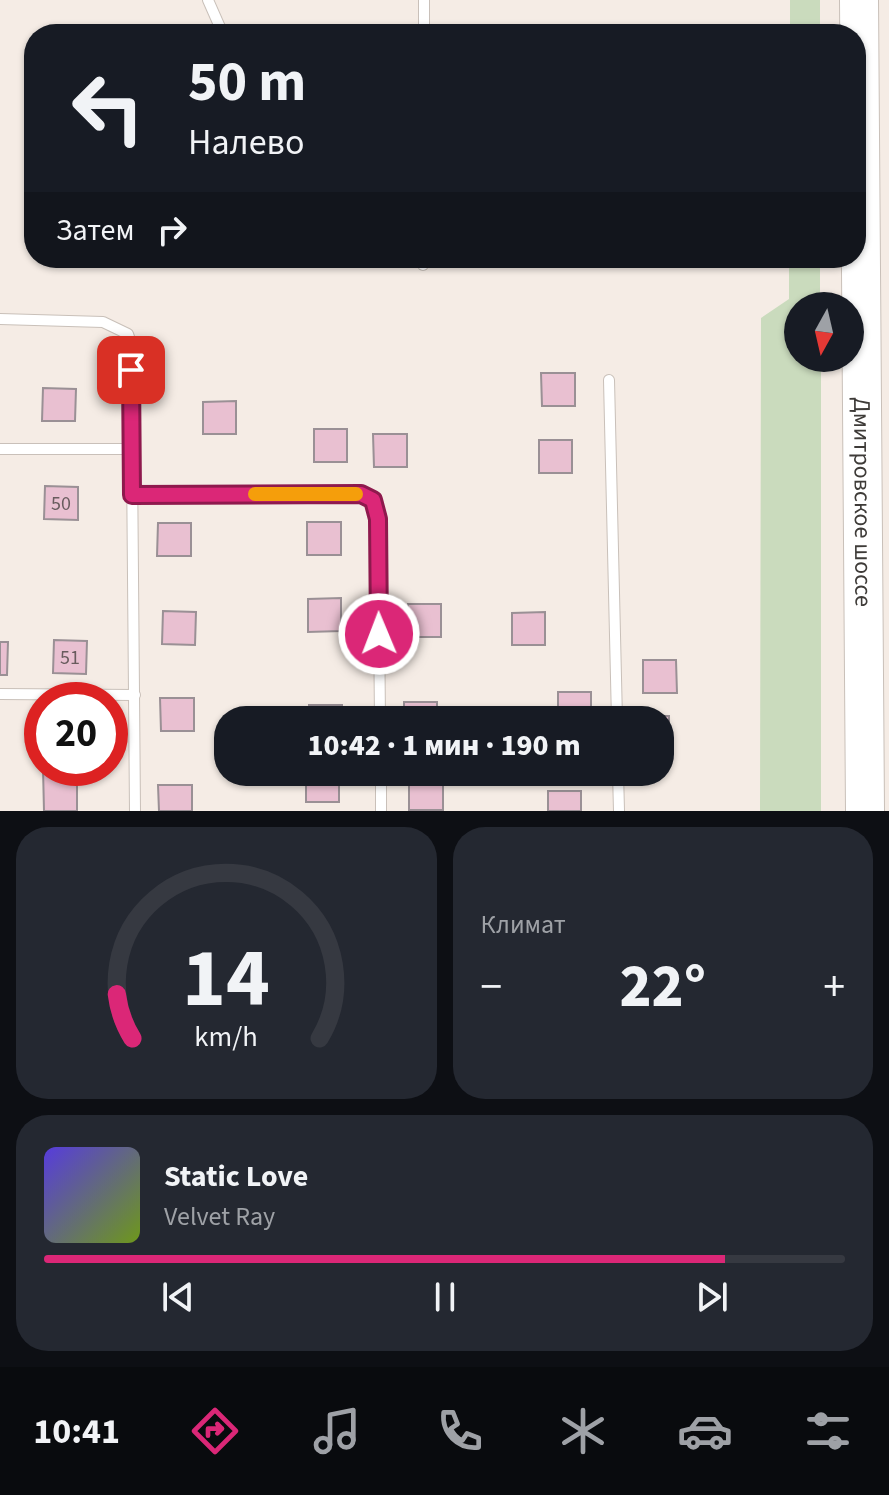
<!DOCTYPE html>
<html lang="ru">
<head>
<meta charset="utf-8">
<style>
	body { margin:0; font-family:"Source Sans 3",sans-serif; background:#242831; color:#f1f3f6; height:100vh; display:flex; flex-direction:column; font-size:30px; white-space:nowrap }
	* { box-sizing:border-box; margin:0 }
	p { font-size:26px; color:#9ea1a6 }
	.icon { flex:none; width:44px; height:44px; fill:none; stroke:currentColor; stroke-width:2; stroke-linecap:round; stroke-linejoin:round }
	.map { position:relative; height:811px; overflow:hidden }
	.sheet { display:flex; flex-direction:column; gap:16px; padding:16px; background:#0d0f14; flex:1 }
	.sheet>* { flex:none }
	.guide { position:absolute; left:24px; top:24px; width:842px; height:244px; border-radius:32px; box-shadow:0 2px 6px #0004; background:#171b24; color:#f1f3f6; overflow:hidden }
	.needle { width:52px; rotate:188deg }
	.tools { position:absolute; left:784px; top:292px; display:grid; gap:16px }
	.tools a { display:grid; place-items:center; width:80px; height:80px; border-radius:50%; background:#171b24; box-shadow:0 2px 6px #0004; font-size:40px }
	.speed { position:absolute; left:24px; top:682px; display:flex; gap:16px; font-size:40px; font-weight:700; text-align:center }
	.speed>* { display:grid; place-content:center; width:104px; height:104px; border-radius:50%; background:#171b24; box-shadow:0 2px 6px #0004; line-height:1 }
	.speed .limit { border:12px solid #d22; background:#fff; color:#111 }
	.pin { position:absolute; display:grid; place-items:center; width:68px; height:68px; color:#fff; margin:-34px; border-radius:16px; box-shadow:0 4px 12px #0006 }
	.me { position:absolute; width:88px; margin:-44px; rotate:359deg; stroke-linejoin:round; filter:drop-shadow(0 0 6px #0008) }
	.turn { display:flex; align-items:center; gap:28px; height:168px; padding:0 32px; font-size:36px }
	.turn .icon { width:104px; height:104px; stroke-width:2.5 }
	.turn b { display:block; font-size:56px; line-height:68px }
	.then { display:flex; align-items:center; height:76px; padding:0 32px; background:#0003; gap:16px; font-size:30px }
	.big { font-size:60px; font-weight:800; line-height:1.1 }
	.sheet .tile { flex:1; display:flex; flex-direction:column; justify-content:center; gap:12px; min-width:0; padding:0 28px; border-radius:32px; background:#242831 }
	.sheet .dial { align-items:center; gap:0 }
	.dial svg { height:208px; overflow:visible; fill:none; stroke:#363941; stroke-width:7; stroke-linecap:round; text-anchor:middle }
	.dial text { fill:#f1f3f6; stroke:none }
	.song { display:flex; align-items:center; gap:24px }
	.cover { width:96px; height:96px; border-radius:12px; background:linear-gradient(135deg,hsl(250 70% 55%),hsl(80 70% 35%)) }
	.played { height:8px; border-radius:4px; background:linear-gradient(90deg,#db2777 85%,#363941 85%) }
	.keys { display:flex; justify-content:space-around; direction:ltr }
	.heat { display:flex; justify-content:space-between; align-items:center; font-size:44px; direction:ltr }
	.sheet .tiles { flex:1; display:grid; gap:16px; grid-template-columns:1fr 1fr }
	.tile:last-child { grid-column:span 2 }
	.trip { position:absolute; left:214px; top:706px; width:460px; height:80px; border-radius:32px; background:#171b24; box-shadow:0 2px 6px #0004; font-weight:800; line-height:80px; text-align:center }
	.dock { display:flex; height:128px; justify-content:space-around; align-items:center; background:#090b0e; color:#9ea1a6 }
	.dock .icon { width:56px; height:56px }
	.dock .active { color:#db2777 }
	.dock b { font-size:36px; color:#f1f3f6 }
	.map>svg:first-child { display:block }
	.green { fill:#cadbbd }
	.building { fill:#e9c0d1; stroke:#9a9095; stroke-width:2 }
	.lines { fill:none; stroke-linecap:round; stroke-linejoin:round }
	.lane-casing { stroke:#c9c0b9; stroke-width:12 }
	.highway-casing { stroke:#c9c0b9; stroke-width:40 }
	.lane { stroke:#fff; stroke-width:10 }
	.highway { stroke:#fff; stroke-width:38 }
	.route-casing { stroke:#8e194d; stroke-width:20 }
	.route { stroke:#db2777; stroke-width:14 }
	.slow { stroke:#f59e0b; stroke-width:14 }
	.labels { text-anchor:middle; stroke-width:6; stroke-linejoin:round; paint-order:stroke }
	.number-label { font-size:20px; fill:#695c5e }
	.street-label { font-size:24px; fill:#3e3b38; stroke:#fefaf7 }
</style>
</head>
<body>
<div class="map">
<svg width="889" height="811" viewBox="0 0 889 811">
	<rect width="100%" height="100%" fill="#f5ece5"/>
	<g class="green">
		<rect x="790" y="0" width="30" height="34"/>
		<polygon points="789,258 820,258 820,306 798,306 798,358 821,358 821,811 760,811 761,318 789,299"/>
	</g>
	<g class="building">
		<polygon points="541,373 575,373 575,406 542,406"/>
		<polygon points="43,388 76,389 75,421 42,421"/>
		<polygon points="236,401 236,434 203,434 203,402"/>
		<rect x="314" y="429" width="33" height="33"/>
		<polygon points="373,434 407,434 407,467 374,467"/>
		<rect x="539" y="440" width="33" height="33"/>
		<polygon points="45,486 78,487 78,520 44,519"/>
		<rect x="307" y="522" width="34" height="33"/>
		<polygon points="158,523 191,523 191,556 157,556"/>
		<polygon points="341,598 341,631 308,632 308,599"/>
		<rect x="408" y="604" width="33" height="33"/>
		<polygon points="163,611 196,612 195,645 162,644"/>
		<polygon points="545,612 545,645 512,645 512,613"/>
		<polygon points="54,640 87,641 86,674 53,673"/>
		<polygon points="0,642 8,642 7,675 0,675"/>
		<polygon points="643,660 676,660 677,693 643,693"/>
		<rect x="558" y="692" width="33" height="28"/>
		<polygon points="160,698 194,698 194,731 161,731"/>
		<rect x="404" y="702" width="33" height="18"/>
		<rect x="309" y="705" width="33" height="15"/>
		<polygon points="636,716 669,716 669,748 660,748 660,720 636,720"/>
		<polygon points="43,768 77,768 77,811 44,811"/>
		<rect x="306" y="772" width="33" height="30"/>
		<rect x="409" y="778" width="34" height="32"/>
		<polygon points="158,785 192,785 192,811 159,811"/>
		<rect x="548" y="791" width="33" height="20"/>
	</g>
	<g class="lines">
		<defs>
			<g id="lane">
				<polyline points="208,0 223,34"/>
				<polyline points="424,34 424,0"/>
				<polyline points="423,265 423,258"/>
				<polyline points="0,319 103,322 128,334 131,343 135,811"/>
				<polyline points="609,380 617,720"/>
				<polyline points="0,449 131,449"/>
				<polyline points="132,495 361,494 373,500 378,519 380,720"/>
				<polyline points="0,694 135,695"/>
				<polyline points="381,772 381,811"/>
				<polyline points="618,772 619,811"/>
			</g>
			<g id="highway">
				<path id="s1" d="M859 0 865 811"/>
			</g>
		</defs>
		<use href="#lane" class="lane-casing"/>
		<use href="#highway" class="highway-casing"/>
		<use href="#lane" class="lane"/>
		<use href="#highway" class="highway"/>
	</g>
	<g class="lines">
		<defs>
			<polyline id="route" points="131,370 132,495 361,494 373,500 378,519 379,634"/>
		</defs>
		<use href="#route" class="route-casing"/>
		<use href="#route" class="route"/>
		<polyline class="slow" points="255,494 356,494"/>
	</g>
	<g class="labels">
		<g class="number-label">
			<text x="61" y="510">50</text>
			<text x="70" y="664">51</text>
		</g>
		<g class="street-label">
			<text dy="8" stroke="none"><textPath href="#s1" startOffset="502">Дмитровское шоссе</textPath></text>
		</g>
	</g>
</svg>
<div class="tools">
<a><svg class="needle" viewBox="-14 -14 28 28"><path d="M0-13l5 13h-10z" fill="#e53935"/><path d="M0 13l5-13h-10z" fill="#9ea1a6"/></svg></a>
</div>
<div class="speed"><div class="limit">20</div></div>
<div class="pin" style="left:131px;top:370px;background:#d93025"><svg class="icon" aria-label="arrive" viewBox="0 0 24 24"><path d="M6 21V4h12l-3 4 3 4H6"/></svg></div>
<svg class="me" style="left:379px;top:634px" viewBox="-20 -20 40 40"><circle r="17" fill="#db2777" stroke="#fff" stroke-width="3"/><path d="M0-11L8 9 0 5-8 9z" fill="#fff"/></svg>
<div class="trip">10:42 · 1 мин · 190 m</div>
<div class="guide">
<div class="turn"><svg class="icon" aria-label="left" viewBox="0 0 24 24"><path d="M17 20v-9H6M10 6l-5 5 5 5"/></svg><div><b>50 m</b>Налево</div></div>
<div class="then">Затем<svg class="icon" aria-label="right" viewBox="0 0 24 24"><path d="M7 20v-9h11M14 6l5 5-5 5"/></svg></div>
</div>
</div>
<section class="sheet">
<div class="tiles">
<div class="tile dial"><svg viewBox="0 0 100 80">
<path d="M14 69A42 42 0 1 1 86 69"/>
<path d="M14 69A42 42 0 0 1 8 52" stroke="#db2777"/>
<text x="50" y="56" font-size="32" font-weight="700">14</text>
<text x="50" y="72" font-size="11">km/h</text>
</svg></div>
<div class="tile"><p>Климат</p>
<div class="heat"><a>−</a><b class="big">22°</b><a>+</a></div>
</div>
<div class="tile">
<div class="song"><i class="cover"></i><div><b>Static Love</b><p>Velvet Ray</p></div></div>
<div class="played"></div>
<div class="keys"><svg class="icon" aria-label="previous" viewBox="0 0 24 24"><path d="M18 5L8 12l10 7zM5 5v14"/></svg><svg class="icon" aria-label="pause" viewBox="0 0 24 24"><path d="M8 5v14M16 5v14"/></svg><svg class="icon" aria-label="next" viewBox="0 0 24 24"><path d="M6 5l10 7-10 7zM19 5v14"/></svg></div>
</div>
</div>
</section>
<nav class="dock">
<b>10:41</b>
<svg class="icon active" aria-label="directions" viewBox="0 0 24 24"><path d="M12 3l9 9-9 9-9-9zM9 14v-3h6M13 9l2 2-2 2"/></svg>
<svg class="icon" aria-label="music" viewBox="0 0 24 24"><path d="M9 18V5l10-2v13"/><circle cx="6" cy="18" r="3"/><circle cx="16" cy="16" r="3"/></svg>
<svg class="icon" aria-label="phone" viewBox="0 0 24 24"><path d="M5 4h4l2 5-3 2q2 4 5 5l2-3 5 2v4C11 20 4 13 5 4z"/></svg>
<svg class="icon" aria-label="climate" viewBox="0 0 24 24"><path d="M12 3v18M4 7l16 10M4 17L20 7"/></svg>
<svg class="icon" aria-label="car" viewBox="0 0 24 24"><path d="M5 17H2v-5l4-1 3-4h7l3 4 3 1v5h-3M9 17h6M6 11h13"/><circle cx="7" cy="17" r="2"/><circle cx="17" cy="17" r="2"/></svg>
<svg class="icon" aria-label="filters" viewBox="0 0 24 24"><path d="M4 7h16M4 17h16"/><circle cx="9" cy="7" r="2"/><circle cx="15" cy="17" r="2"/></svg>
</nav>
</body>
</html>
